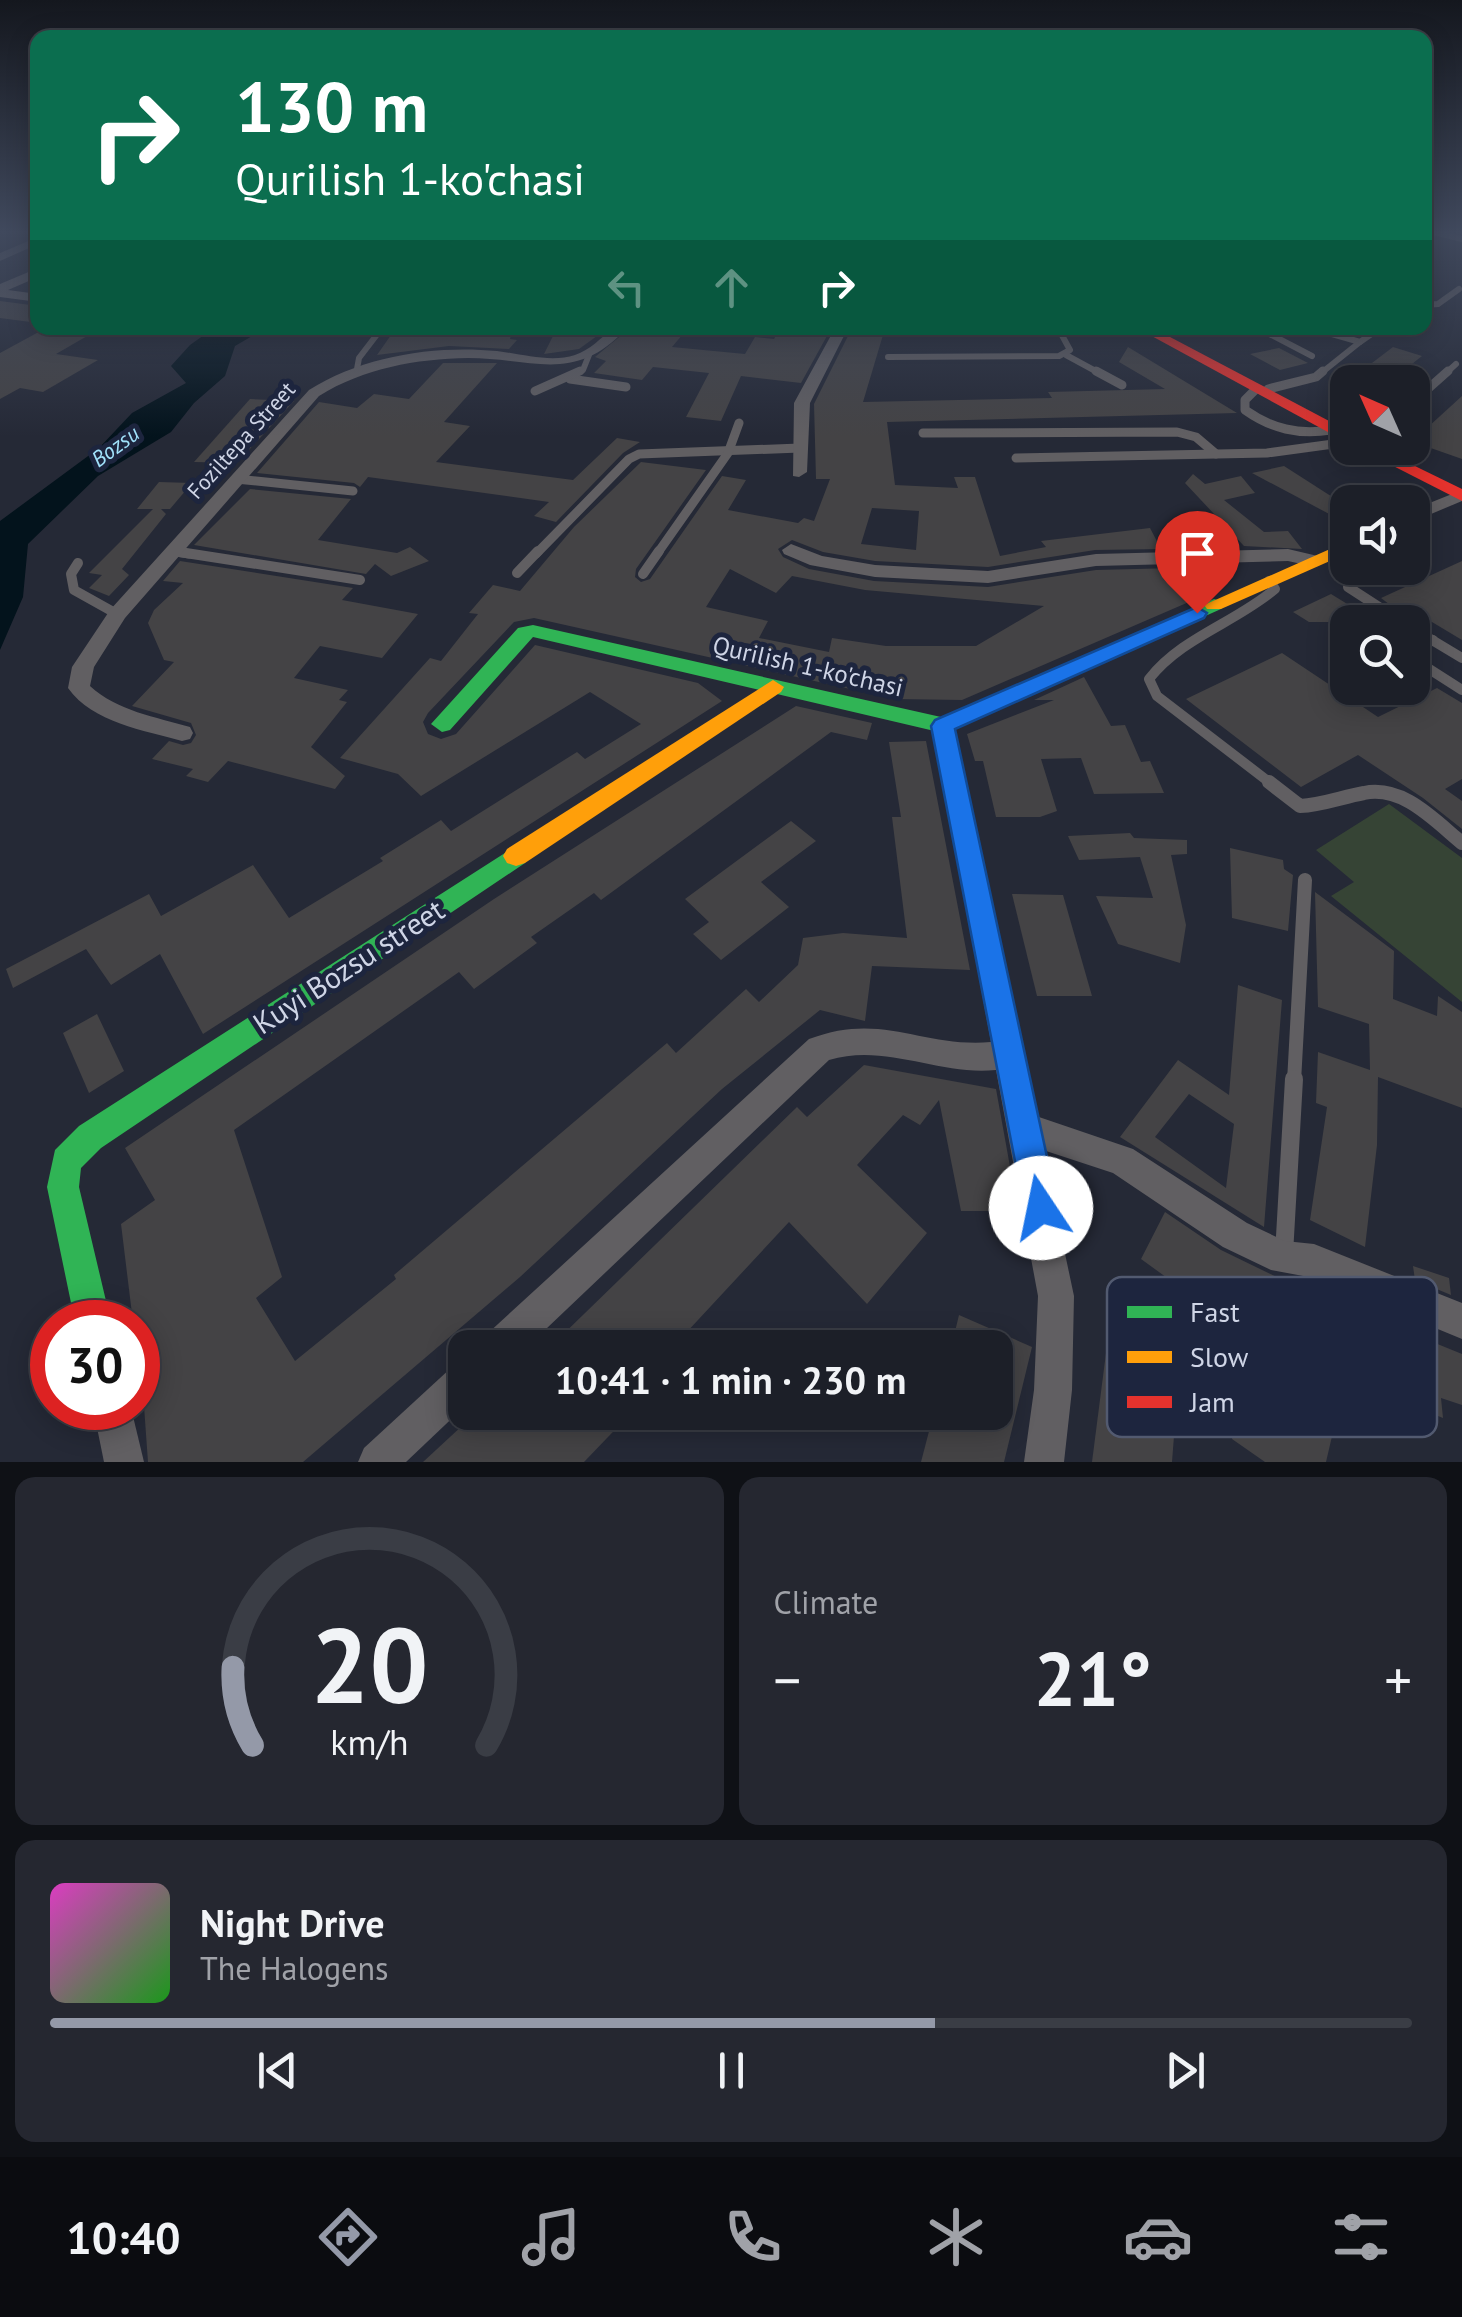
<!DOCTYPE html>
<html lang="en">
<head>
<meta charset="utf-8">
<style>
	body { margin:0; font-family:"PT Sans",sans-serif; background:#252730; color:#f1f3f6; height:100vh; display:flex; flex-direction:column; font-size:38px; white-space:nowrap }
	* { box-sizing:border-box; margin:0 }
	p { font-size:32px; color:#a0a2a8 }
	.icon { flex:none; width:55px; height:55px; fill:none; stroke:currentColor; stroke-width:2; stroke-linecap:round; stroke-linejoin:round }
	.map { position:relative; height:1462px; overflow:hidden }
	.drawer { display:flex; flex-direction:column; gap:15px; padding:15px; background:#0f1116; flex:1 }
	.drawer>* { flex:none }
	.hud { position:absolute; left:30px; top:30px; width:1402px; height:305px; border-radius:20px; box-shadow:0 5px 25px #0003,0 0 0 2px #3a3d45; background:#0b6e4f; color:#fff; overflow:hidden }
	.needle { width:65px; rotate:315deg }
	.fabs { position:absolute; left:1330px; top:365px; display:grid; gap:20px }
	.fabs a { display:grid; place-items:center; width:100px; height:100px; border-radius:20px; background:#1c1f28; box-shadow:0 5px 25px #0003,0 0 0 2px #3a3d45; font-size:50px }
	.speed { position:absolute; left:30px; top:1300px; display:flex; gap:20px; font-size:50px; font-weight:700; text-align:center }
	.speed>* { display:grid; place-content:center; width:130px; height:130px; border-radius:50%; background:#1c1f28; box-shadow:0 5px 25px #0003,0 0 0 2px #3a3d45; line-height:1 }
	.speed .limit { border:15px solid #d22; background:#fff; color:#111 }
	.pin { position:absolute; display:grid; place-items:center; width:85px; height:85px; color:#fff; margin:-102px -42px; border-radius:50% 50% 50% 0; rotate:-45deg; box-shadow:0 0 10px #0007 }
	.pin .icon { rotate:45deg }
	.me { position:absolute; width:110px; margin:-55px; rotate:349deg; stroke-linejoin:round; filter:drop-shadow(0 0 8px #0008) }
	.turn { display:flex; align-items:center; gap:35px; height:210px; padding:0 40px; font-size:45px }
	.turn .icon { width:130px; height:130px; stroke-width:2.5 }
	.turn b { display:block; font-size:70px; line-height:85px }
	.lanes { display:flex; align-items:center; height:95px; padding:0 40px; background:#0003; justify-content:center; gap:50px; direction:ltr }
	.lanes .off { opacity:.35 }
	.big { font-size:75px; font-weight:700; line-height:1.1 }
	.drawer .widget { flex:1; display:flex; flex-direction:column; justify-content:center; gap:15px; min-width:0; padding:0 35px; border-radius:20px; background:#252730 }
	.drawer .dial { align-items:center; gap:0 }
	.dial svg { height:260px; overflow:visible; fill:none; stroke:#3a3d45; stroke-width:7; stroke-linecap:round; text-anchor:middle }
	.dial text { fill:#f1f3f6; stroke:none }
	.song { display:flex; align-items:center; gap:30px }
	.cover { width:120px; height:120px; border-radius:15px; background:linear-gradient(135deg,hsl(310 70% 55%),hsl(120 70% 35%)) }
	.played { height:10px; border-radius:5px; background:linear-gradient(90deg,#9499a8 65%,#3a3d45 65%) }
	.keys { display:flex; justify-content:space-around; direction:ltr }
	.heat { display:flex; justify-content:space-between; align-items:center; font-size:55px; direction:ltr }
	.drawer .tiles { flex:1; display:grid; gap:15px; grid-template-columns:1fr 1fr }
	.widget:last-child { grid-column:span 2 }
	.trip { position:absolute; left:448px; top:1330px; width:565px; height:100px; border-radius:20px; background:#1c1f28; box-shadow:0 5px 25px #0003,0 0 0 2px #3a3d45; font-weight:700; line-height:100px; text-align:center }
	.tabs { display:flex; height:160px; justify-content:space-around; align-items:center; background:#0b0c10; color:#a0a2a8 }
	.tabs .icon { width:70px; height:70px }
	.tabs .current { color:#9499a8 }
	.tabs b { font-size:45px; color:#f1f3f6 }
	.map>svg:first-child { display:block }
	.green { fill:#364435 }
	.water { fill:#03131c }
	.building { fill:#444345; fill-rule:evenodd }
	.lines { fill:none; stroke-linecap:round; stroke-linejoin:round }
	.lane-far4 { stroke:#615f62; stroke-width:6 }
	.lane-far3 { stroke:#615f62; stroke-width:9 }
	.lane-far2 { stroke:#615f62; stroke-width:10 }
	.lane-far1 { stroke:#615f62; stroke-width:14 }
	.lane { stroke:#615f62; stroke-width:18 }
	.street { fill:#615f62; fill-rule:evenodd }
	.fast { fill:#30b455; fill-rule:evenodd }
	.slow { fill:#ff9f0a; fill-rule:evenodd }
	.jam { fill:#e5322d; fill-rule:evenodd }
	.route { fill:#1a73e8; stroke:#114b97; stroke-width:2.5 }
	.labels { text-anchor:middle; stroke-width:10; stroke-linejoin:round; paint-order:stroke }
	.far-street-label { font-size:22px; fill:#cfd5e6; stroke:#1d253e }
	.far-water-label { font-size:22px; font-style:italic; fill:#a1e2fb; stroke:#1d253e }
	.street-label { font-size:25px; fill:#cfd5e6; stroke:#1d253e }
	.near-street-label { font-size:30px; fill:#cfd5e6; stroke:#1d253e }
	.key { fill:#1d253e; stroke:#525a70; stroke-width:2.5 }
	.key-label { font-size:28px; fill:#cfd5e6 }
</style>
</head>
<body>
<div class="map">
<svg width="1462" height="1462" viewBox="0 0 1462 1462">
	<rect width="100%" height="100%" fill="#252936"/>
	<polygon class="green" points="1389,804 1462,858 1462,1002 1331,896 1354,882 1316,850"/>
	<polygon class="water" points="214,328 266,328 235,346 225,376 194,403 171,432 98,476 28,544 23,597 0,650 0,521 99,448 132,413 186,383 171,366 190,345"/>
	<g class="building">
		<polygon points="0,301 38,306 38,323 0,318"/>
		<polygon points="46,328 101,328 56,354 98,360 43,392 20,388 0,399 0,353"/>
		<polygon points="411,328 513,328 510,339 517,340 509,349 449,346 377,355 391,335 408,332"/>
		<polygon points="557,328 608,328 579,349 544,354"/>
		<polygon points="630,328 688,328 672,347 745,354 755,337 774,339 780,328 826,328 823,333 828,334 801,383 741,376 721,421 686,417 709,373 653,367 642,380 594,373 606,361 595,357"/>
		<path d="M849 334 883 335 863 402 1052 398 1048 392 1165 389 1119 362 1128 347 1237 413 887 422 895 485 958 488 954 477H975L1000 556 1046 547 1041 541 1150 528 1161 549 1095 550 988 567 875 561 823 552 792 540 778 549 783 557 809 569 874 581 988 587 1096 570 1176 568 1212 592 962 700 895 699 534 618 514 622 428 713 423 722 428 734 441 739 456 734 535 645 698 683 722 701 203 1034 160 954 111 985 86 949 13 988 6 969 149 894 161 916 253 865 289 918 383 861 380 858 441 820 451 831 577 752 585 759 641 724 590 692 421 796 398 774 340 758 430 658 441 661 478 614 469 613 493 585 520 591 574 527 641 462 706 470 636 569 635 577 641 582 650 579 722 476 746 480 728 510 798 523 804 518 814 521 830 479H816L814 404ZM872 508 919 511 916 550 861 544ZM730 569 776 593 792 576 865 590 1044 606 976 646H886L832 638 829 652 759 638 768 621 706 607Z"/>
		<polygon points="1393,347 1422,356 1389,382 1347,382"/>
		<polygon points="1279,348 1308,363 1280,370 1250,354"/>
		<polygon points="443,363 497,363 444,422 470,426 436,462 573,480 617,438 640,442 623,453 556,522 534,516 549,502 368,477 360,487 354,483 257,473 319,402 357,408 374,394 409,399"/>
		<polygon points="1462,396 1462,459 1425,446 1430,442 1427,428"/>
		<polygon points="250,399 294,401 237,463 194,462"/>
		<polygon points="1284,466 1348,507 1348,524 1252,473"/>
		<polygon points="1193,474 1205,484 1241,476 1255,493 1224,500 1264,532 1288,531 1302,549 1244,546 1185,483"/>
		<polygon points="159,482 192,483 170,509 161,509 166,514 122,569 129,575 109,596 89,588 102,575 89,573 153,509 137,509"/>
		<polygon points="250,489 351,499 318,540 397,553 410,547 429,561 391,576 375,564 366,574 194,545"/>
		<polygon points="180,561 353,588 342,600 418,614 382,658 320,646 294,678 348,690 339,700 347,702 311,747 345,776 335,789 228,761 208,782 186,776 193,769 152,759 169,741 183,745 191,743 196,735 191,723 132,706 174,662 164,660 148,623 154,610 183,583 163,581"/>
		<polygon points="1462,561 1462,640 1432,622 1410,620 1381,598"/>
		<polygon points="1331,594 1357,610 1363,607 1387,622 1309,622 1293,612"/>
		<polygon points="1282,653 1378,717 1437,688 1462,703 1462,779 1445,789 1462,801 1462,829 1423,798 1358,755 1301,787 1186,699"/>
		<polygon points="1084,677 1111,726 1125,725 1141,762 1150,761 1164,793 1094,794 1081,758 1041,759 1057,811 1040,817 996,817 983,761 975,761 967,734 1054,700 1034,700"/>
		<polygon points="796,706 872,723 867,740 831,732 601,900 594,893 531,937 537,943 474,989 459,972 234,1130 282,1277 256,1298 295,1361 396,1279 394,1275 667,1043 676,1053 746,989 759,1002 798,965 803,938 843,933 907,938 892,817 901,817 889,742 926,741 970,970 872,966 865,1021 820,1010 722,1089 520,1277 303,1462 148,1462 138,1322 133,1322 121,1224 155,1200 125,1148 494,899"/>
		<polygon points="791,821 816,841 761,882 789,907 721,960 693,934 709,922 685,899"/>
		<polygon points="1130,833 1134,838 1187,840 1187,854 1171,855 1186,925 1180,963 1118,944 1096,896 1153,898 1140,857 1079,860 1068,836"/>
		<polygon points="1230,848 1283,860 1284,869 1293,875 1288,931 1232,918"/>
		<polygon points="1315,892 1394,951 1393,999 1437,1016 1438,996 1462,1012 1462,1108 1378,1077 1377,1145 1365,1247 1310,1220 1327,1107 1316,1103 1318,1052 1370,1070 1369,1024 1318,1007"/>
		<polygon points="1012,894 1063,895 1092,996 1037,996"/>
		<path d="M1238 985 1282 1000 1264 1227 1120 1137 1178 1060 1229 1095ZM1189 1094 1234 1124 1226 1188 1155 1137Z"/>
		<polygon points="97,1014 124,1071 89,1093 63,1033"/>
		<polygon points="864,1065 996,1089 1018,1211 961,1211 939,1100 920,1125 903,1115 857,1165 927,1233 867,1304 789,1222 672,1348 549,1348 797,1107 807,1117"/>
		<polygon points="1165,1212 1221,1250 1295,1286 1462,1354 1462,1405 1441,1398 1443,1418 1368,1388 1339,1437 1333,1432 1326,1462 1265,1462 1232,1439 1243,1401 1250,1405 1268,1351 1141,1259"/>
		<polygon points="1413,1266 1449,1278 1451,1295 1415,1280"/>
		<polygon points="959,1315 1032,1347 1004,1462 921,1462 934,1412 995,1412 995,1348 951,1348"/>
		<polygon points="1106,1353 1178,1384 1172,1462 1092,1462"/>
		<polygon points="477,1412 632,1412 584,1462 423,1462"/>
	</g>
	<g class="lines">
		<g class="lane-far4">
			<polyline points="1434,232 1462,239"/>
			<polyline points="1425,305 1438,304 1459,289"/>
			<polyline points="1258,328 1312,356"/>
			<polyline points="1311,328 1360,342 1380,328"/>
			<polyline points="1066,355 1101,374"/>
			<polyline points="888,357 1059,356 1070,350 1058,328"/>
			<polyline points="357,369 359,358 382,328"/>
			<polyline points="574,374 583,370 589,355"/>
			<polyline points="1320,374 1360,342"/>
			<polyline points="1445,374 1456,364"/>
		</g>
		<g class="lane-far3">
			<polyline points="1096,371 1122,385"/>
			<polyline points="570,379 626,387"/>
			<polyline points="1268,389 1316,377 1323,371"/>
			<path d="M1255 390 1245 400V410C1272 429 1298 435 1331 430"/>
			<polyline points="535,391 580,371"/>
			<polyline points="1412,403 1448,371"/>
			<polyline points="923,433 1177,432 1196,437 1216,454"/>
			<polyline points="1016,458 1267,453 1348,442"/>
			<polyline points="236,479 353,491"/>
			<polyline points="171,551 189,554"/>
			<polyline points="536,554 629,459 639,454 800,448"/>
			<polyline points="657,554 728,453 739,423"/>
		</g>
		<g class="lane-far2">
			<polyline points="173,551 360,580"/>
			<polyline points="78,563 71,574 74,590 117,614"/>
			<polyline points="517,573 538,551"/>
			<polyline points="643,574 659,551"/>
			<polyline points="1352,580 1348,587 1402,622"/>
			<path d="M1269 581 1275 589C1235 623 1182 637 1149 679L1157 696 1273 785"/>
			<polyline points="1412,628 1462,658"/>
			<polyline points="1412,651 1433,640"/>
			<polyline points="1412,658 1462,690"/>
		</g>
		<g class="lane-far1">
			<path d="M1269 782 1300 806C1322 805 1342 797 1364 793 1403 785 1434 820 1462 843"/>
			<polyline points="1294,1082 1305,880"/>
		</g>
		<polyline class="lane" points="1284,1254 1294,1079"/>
		<g class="street">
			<polygon points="38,237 38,244 0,261 0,253"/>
			<polygon points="38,268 38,277 8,290 38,294 38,302 0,297 0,284"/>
			<path d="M613 328H627C574 385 534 358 468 358 416 359 364 368 319 396L125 618 94 667 90 686C117 711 156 717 190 727L193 733 190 739 182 741C144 730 93 723 68 688L72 667 110 610 309 390C363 356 434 345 497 351 522 354 551 363 575 355 590 350 601 338 613 328Z"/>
			<polygon points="835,328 848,328 810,403 807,472 799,477 793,476 794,403"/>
			<polygon points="1462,490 1462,501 1412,522 1412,510"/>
			<polygon points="791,544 822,556 875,565 988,571 1096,554 1288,549 1322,557 1324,561 1315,567 1288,561 1096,566 988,583 875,577 810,565 784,554 782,550"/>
			<path d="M943 717 954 725 1036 1116 1133 1149 1247 1223 1285 1241 1314 1244 1462 1303V1339L1314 1278 1271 1270 1223 1247 1113 1173 1043 1150 1074 1296 1072 1390 1064 1462H1024L1034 1390 1038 1296 996 1070C939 1076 886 1043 829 1060L526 1348H481L486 1335 809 1039C882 1011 922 1048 991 1042L932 725Z"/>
			<polygon points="465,1361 465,1406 406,1462 358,1462 364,1448 452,1367"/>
			<polygon points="93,1408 131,1408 144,1462 104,1462"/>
		</g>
		<g class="fast">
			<polygon points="1214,599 1221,601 1224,605 1221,609 943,733 533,637 450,730 442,732 431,724 518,628 533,625 941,717"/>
			<polygon points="516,846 525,849 529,856 525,863 101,1148 81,1168 79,1187 111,1322 75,1322 47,1187 55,1150 79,1126"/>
		</g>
		<g class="slow">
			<polygon points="1348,541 1348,553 1221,609 1207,609 1204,605"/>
			<polygon points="773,680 784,687 781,692 525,863 516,866 507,863 503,856 507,849"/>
		</g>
		<g class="jam">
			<polygon points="1137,328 1153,328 1348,431 1348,443"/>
			<polygon points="1358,448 1378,448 1462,489 1462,501"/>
		</g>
	</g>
	<linearGradient id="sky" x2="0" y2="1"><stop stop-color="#14171e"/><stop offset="0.53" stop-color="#40495d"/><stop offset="1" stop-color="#40495d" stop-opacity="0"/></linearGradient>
	<rect width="1462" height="437" fill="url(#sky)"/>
	<polygon class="route" points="1197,607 1207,613 1204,618 955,729 1058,1208 1053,1220 1041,1225 1029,1220 1024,1208 931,726 935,720"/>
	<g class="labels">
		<g class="far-street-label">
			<text transform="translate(241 440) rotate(-48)" y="8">Foziltepa Street</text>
		</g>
		<g class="far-water-label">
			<text transform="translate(115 446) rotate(-36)" y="8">Bozsu</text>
		</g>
		<g class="street-label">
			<text transform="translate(808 666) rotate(13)" y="9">Qurilish 1-ko'chasi</text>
		</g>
		<g class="near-street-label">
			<text transform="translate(349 967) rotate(-33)" y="10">Kuyi Bozsu street</text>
		</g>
	</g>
	<rect x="1107" y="1277" width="330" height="160" rx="15" class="key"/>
	<rect x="1127" y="1306" width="45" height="12" fill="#30b455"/>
	<rect x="1127" y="1351" width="45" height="12" fill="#ff9f0a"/>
	<rect x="1127" y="1396" width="45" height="12" fill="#e5322d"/>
	<g class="key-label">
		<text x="1190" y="1322">Fast</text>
		<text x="1190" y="1367">Slow</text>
		<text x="1190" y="1412">Jam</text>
	</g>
</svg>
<div class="fabs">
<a><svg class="needle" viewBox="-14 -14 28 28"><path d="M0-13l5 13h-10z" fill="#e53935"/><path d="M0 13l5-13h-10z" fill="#a0a2a8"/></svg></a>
<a><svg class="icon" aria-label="sound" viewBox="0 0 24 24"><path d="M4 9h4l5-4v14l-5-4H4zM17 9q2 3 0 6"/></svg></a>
<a><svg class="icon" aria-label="search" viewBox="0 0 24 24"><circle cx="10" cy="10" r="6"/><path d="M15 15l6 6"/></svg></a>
</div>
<div class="speed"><div class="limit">30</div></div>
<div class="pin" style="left:1197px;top:613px;background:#d93025"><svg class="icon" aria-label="arrive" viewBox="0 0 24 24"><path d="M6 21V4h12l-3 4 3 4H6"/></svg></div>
<svg class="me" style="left:1041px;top:1208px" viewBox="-20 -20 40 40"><circle r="19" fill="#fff"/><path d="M0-13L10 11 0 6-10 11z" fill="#1a73e8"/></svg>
<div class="trip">10:41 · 1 min · 230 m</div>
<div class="hud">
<div class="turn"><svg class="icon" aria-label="right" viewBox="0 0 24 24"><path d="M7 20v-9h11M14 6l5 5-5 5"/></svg><div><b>130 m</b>Qurilish 1-ko'chasi</div></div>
<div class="lanes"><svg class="icon off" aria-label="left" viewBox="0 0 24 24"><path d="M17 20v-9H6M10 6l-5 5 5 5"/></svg><svg class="icon off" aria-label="ahead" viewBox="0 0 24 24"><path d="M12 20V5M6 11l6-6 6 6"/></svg><svg class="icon" aria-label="right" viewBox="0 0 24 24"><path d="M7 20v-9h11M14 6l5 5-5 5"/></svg></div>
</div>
</div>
<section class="drawer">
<div class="tiles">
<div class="widget dial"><svg viewBox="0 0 100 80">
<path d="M14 69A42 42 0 1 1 86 69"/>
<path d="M14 69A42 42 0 0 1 8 45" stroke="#9499a8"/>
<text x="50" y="56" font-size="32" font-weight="700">20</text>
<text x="50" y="72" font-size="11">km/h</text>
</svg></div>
<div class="widget"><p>Climate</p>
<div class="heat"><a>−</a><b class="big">21°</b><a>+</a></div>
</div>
<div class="widget">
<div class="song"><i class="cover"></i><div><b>Night Drive</b><p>The Halogens</p></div></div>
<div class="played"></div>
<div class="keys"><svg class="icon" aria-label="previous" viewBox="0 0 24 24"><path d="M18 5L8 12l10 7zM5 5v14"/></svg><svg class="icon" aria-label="pause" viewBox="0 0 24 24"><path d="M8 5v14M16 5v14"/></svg><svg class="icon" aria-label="next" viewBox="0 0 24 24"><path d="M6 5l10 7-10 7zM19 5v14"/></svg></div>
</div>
</div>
</section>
<nav class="tabs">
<b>10:40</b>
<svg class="icon current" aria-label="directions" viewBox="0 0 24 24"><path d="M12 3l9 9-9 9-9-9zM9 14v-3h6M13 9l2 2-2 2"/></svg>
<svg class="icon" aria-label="music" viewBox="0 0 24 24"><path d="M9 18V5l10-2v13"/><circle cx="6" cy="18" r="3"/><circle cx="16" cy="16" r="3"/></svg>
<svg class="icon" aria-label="phone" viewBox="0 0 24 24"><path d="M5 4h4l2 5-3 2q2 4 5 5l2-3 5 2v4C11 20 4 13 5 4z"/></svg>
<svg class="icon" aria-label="climate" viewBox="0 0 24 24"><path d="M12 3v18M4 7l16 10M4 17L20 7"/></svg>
<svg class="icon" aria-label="car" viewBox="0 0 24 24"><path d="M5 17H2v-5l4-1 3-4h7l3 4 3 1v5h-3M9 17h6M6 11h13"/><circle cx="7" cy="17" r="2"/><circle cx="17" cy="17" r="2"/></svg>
<svg class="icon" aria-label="filters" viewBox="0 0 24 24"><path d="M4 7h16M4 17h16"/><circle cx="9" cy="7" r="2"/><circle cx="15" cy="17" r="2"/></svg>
</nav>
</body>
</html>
